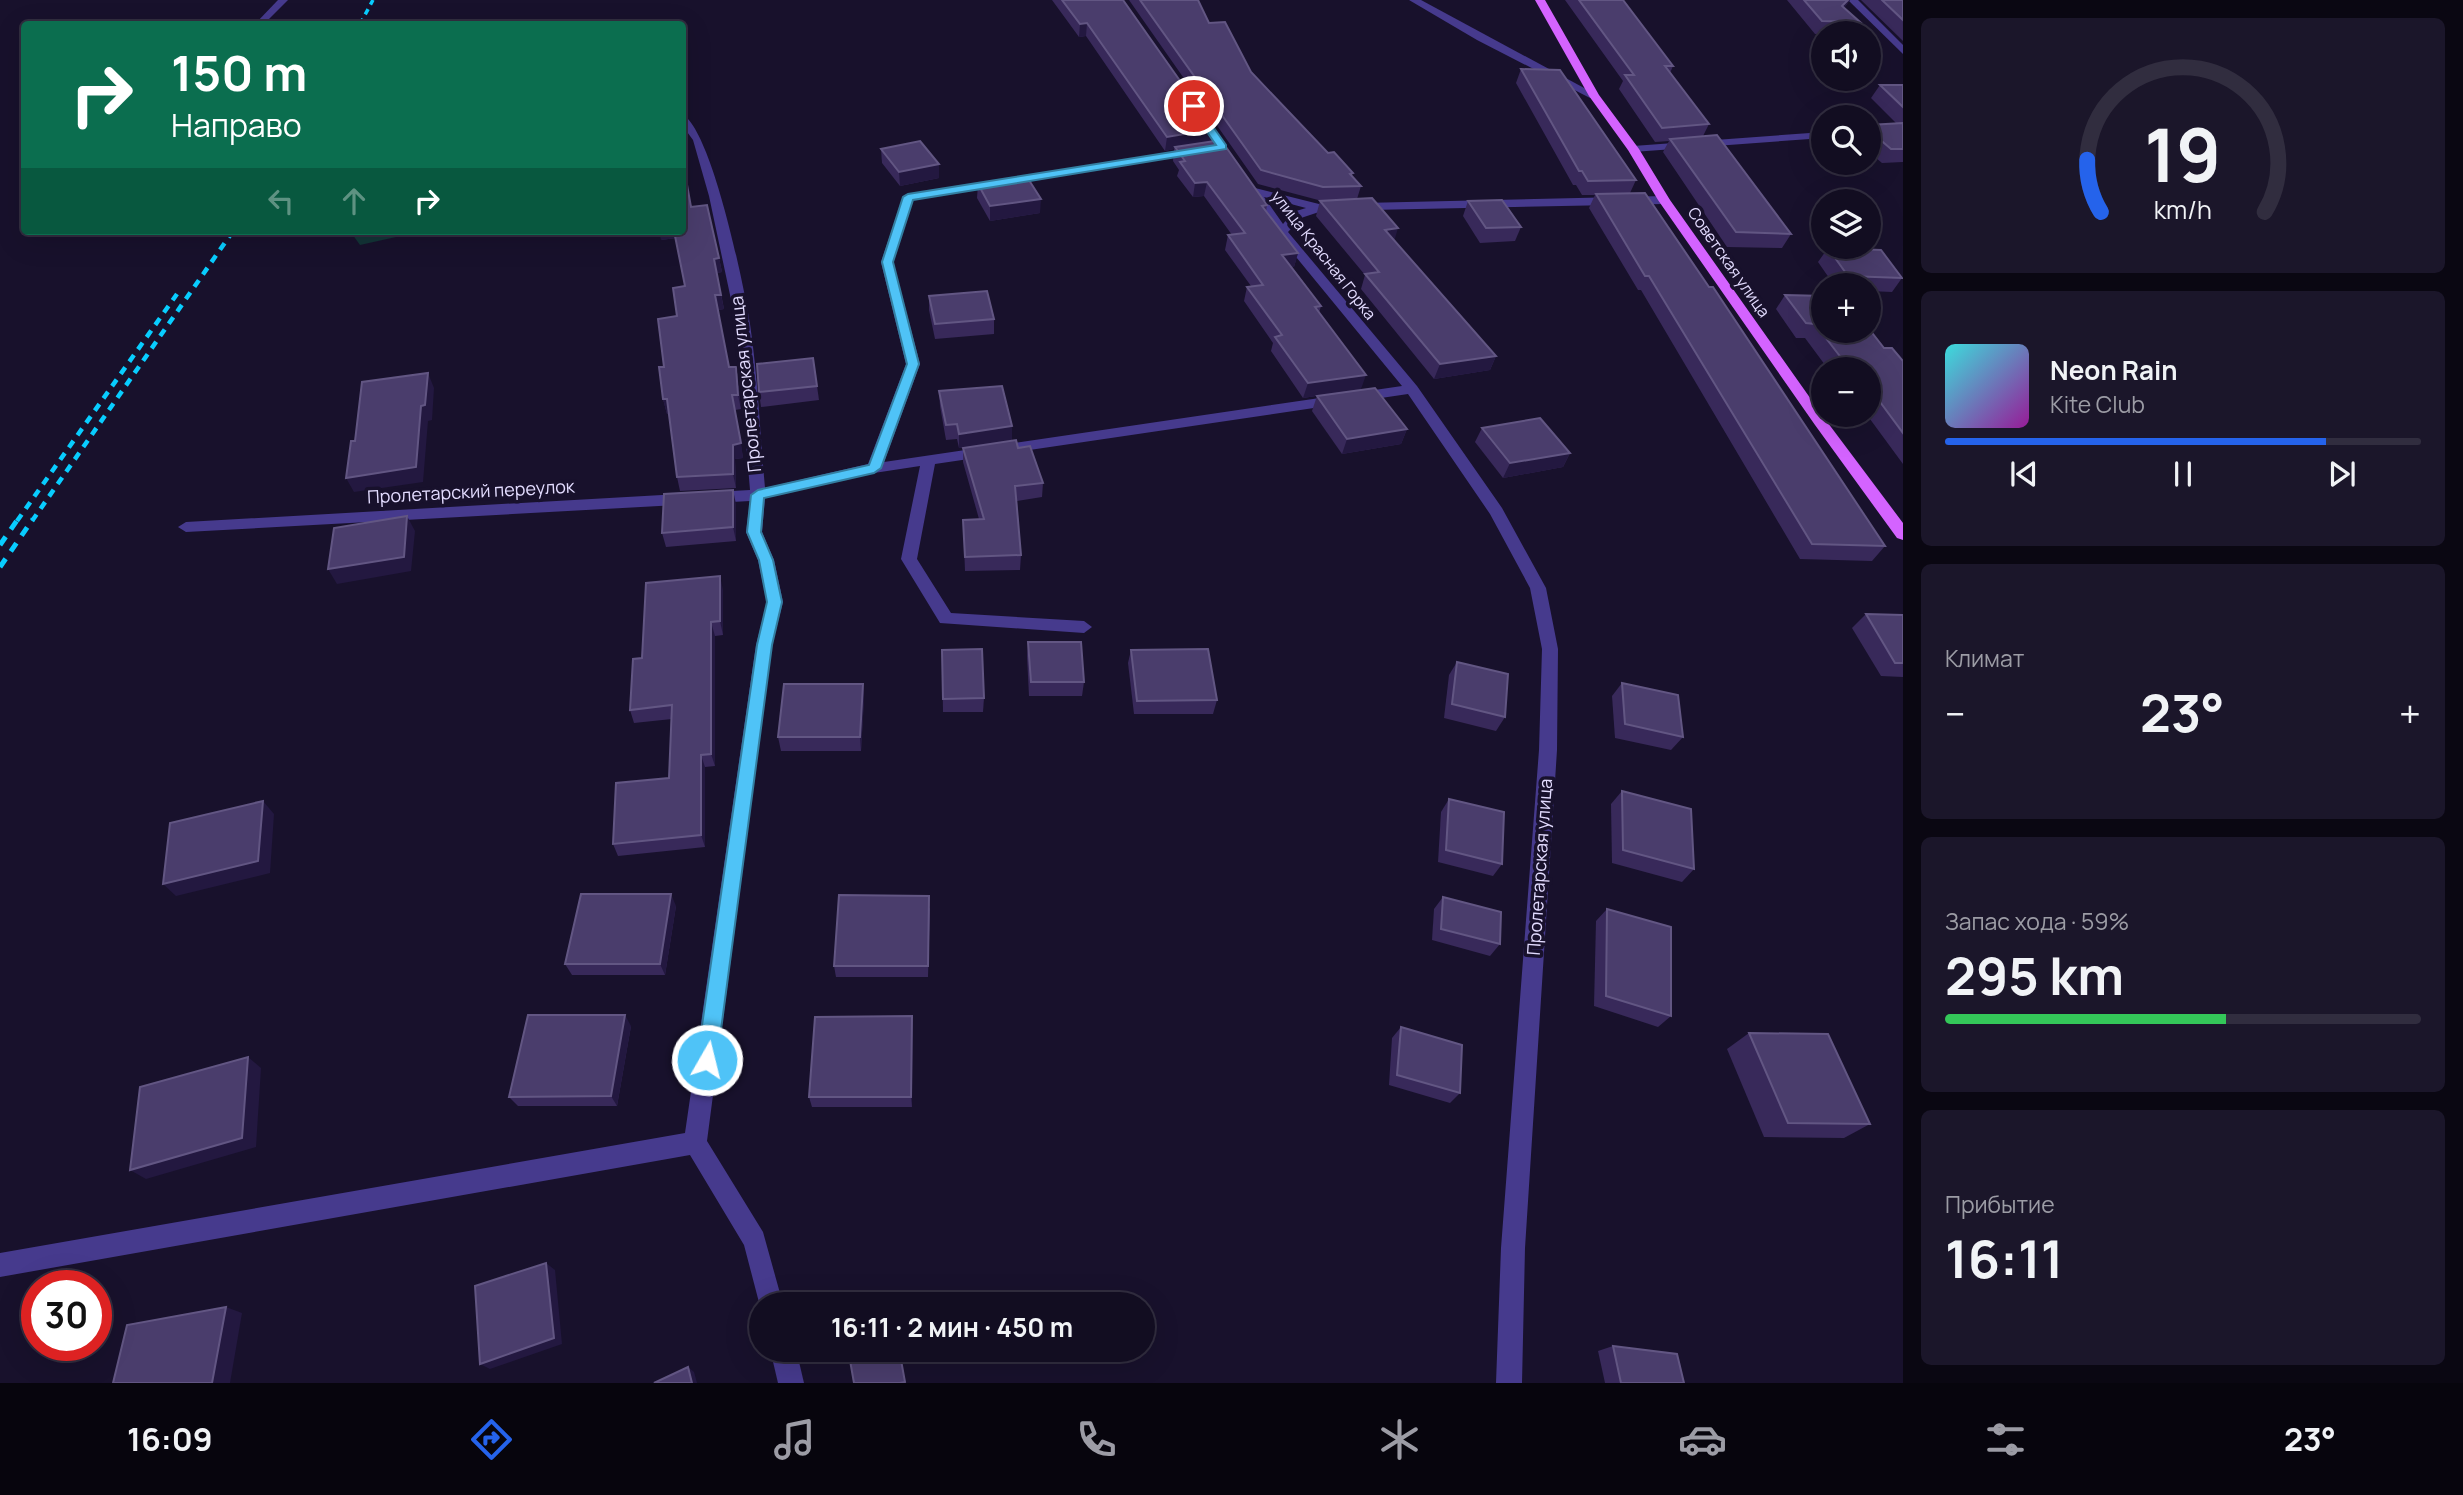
<!DOCTYPE html>
<html lang="ru">
<head>
<meta charset="utf-8">
<style>
	body { margin:0; font-family:Manrope,sans-serif; background:#1b162a; color:#f1f3f6; height:100vh; display:flex; flex-direction:column; font-size:26px; white-space:nowrap }
	* { box-sizing:border-box; margin:0 }
	p { font-size:23px; color:#9c9ca5 }
	.icon { flex:none; width:38px; height:38px; fill:none; stroke:currentColor; stroke-width:2; stroke-linecap:round; stroke-linejoin:round }
	.map { position:relative; flex:1; overflow:hidden }
	.panel { display:flex; flex-direction:column; gap:18px; padding:18px; background:#0a0712; width:560px }
	.panel>* { flex:none }
	.guide { position:absolute; left:21px; top:21px; width:665px; height:214px; border-radius:7px; box-shadow:0 7px 28px #0002,0 0 0 2px #312d3f; background:#0b6e4f; color:#fff; overflow:hidden }
	.controls { position:absolute; left:1811px; top:21px; display:grid; gap:14px }
	.controls a { display:grid; place-items:center; width:70px; height:70px; border-radius:50%; background:#120d21; box-shadow:0 7px 28px #0002,0 0 0 2px #312d3f; font-size:35px }
	.speed { position:absolute; left:21px; top:1270px; display:flex; gap:14px; font-size:35px; font-weight:700; text-align:center }
	.speed>* { display:grid; place-content:center; width:91px; height:91px; border-radius:50%; background:#120d21; box-shadow:0 7px 28px #0002,0 0 0 2px #312d3f; line-height:1 }
	.speed .limit { border:10px solid #d22; background:#fff; color:#111 }
	.pin { position:absolute; display:grid; place-items:center; width:60px; height:60px; color:#fff; margin:-30px; border:4px solid #fff; border-radius:50%; box-shadow:0 2px 7px #0007 }
	.me { position:absolute; width:77px; margin:-38px; rotate:8deg; stroke-linejoin:round; filter:drop-shadow(0 0 5px #0008) }
	.turn { display:flex; align-items:center; gap:24px; height:147px; padding:0 35px; font-size:32px }
	.turn .icon { width:91px; height:91px; stroke-width:2.5 }
	.turn b { display:block; font-size:49px; line-height:60px }
	.lanes { display:flex; align-items:center; height:66px; padding:0 35px; background:#0003; justify-content:center; gap:35px; direction:ltr }
	.lanes .off { opacity:.35 }
	.big { font-size:52px; font-weight:700; line-height:1.1 }
	.panel .widget { flex:1; display:flex; flex-direction:column; justify-content:center; gap:10px; min-width:0; padding:0 24px; border-radius:10px; background:#1b162a }
	.panel .dial { align-items:center; gap:0 }
	.dial svg { height:182px; overflow:visible; fill:none; stroke:#312d3f; stroke-width:7; stroke-linecap:round; text-anchor:middle }
	.dial text { fill:#f1f3f6; stroke:none }
	.song { display:flex; align-items:center; gap:21px }
	.cover { width:84px; height:84px; border-radius:10px; background:linear-gradient(135deg,hsl(180 70% 55%),hsl(300 70% 35%)) }
	.played { height:7px; border-radius:4px; background:linear-gradient(90deg,#2563eb 80%,#312d3f 80%) }
	.keys { display:flex; justify-content:space-around; direction:ltr }
	.heat { display:flex; justify-content:space-between; align-items:center; font-size:38px; direction:ltr }
	.charge { height:10px; border-radius:5px; background:linear-gradient(90deg,#34c759 59%,#312d3f 0) }
	.trip { position:absolute; left:749px; top:1292px; width:406px; height:70px; border-radius:35px; background:#120d21; box-shadow:0 7px 28px #0002,0 0 0 2px #312d3f; font-weight:700; line-height:70px; text-align:center }
	.menu { display:flex; height:112px; justify-content:space-around; align-items:center; background:#07050d; color:#9c9ca5 }
	.menu .icon { width:49px; height:49px }
	.menu .selected { color:#2563eb }
	.menu b { font-size:32px; color:#f1f3f6 }
	main { display:flex; flex:1; min-height:0 }
	.map>svg:first-child { display:block }
	.green { fill:#133437 }
	.lines { fill:none; stroke-linecap:round; stroke-linejoin:round }
	.minor { fill:#463a8d; fill-rule:evenodd }
	.major { fill:#d463ff; fill-rule:evenodd }
	.rail-far2 { stroke:#08cdff; stroke-width:3.5; stroke-dasharray:6 5; stroke-linecap:butt }
	.rail-far1 { stroke:#08cdff; stroke-width:4.5; stroke-dasharray:8 7; stroke-linecap:butt }
	.rail { stroke:#08cdff; stroke-width:5; stroke-dasharray:10 9; stroke-linecap:butt }
	.wall { fill:#38295a }
	.shaded-wall { fill:#231840 }
	.building { fill:#4a3d6c; stroke:#625683; stroke-width:2 }
	.route { fill:#4fc3f7; stroke:#337fa1; stroke-width:2 }
	.labels { text-anchor:middle; stroke-width:7; stroke-linejoin:round; paint-order:stroke }
	.far-street-label { font-size:16px; fill:#e3dcff; stroke:#18112c }
	.street-label { font-size:18px; fill:#e3dcff; stroke:#18112c }
</style>
</head>
<body>
<main>
<div class="map">
<svg width="1903" height="1383" viewBox="0 0 1903 1383">
	<rect width="100%" height="100%" fill="#18112c"/>
	<polygon class="green" points="350,231 399,231 396,237 360,245"/>
	<g class="lines">
		<g class="minor">
			<polygon points="278,0 288,0 264,24 255,24"/>
			<polygon points="1409,0 1421,0 1599,96 1590,98 1477,40"/>
			<polygon points="1848,0 1858,0 1903,45 1903,54"/>
			<path d="M682 114C712 130 744 286 750 324 758 378 760 434 765 488L868 464 906 364 881 262 904 195 1195 148 1201 151 1195 154 913 200 893 262 920 364 884 462 1402 386 1278 235 1245 188 1247 186 1319 204 1664 196 1670 200 1664 204 1322 211 1301 218 1288 232 1417 386 1502 508 1546 588 1558 649 1557 750 1525 1248 1522 1383H1496L1501 1248 1539 750 1542 649 1530 588 1490 514 1408 394 935 464 917 559 951 613 1084 621 1092 627 1084 633 940 623 901 559 920 466 874 473 765 498 762 532 774 560 783 602 772 645 707 1141 763 1232 783 1304H761V1310L744 1245 690 1155 0 1277V1253L685 1133 756 645 767 602 758 560 746 532 750 501 186 532 178 527 186 522 750 490 736 323 709 196 693 140 682 125ZM1264 197 1306 208 1293 212 1283 224Z"/>
			<polygon points="1824,132 1824,138 1633,152 1627,149 1633,146"/>
			<polygon points="770,1349 796,1349 804,1383 778,1383"/>
		</g>
		<polygon class="major" points="1535,0 1545,0 1599,95 1639,149 1670,200 1825,419 1903,523 1903,540 1897,538 1815,425 1658,200 1628,150 1589,96"/>
		<polyline class="rail-far2" points="360,24 373,0"/>
		<g class="rail-far1">
			<polyline points="17,521 177,294"/>
			<polyline points="32,521 233,231"/>
		</g>
		<g class="rail">
			<polyline points="0,545 18,519"/>
			<polyline points="0,567 33,519"/>
		</g>
	</g>
	<g class="wall">
		<polygon points="1052,0 1123,0 1214,129 1212,141 1267,205 1266,212 1298,253 1294,267 1292,267 1321,306 1319,313 1361,389 1303,398 1271,351 1273,343 1244,301 1247,287 1251,286 1225,250 1228,235 1232,235 1204,196 1193,197 1177,176 1179,170 1173,161 1174,149 1165,151 1086,36 1079,37"/>
		<polygon points="1129,0 1198,0 1209,23 1251,72 1328,153 1361,186 1357,199 1496,356 1490,370 1434,379 1361,289 1365,275 1316,216 1320,201 1322,201 1258,184"/>
		<polygon points="1565,0 1623,0 1673,66 1670,73 1709,124 1703,136 1791,234 1782,248 1727,247 1663,152 1669,141 1655,142 1619,89 1623,81"/>
		<polygon points="1787,0 1850,0 1844,8 1860,22 1853,33 1815,34"/>
		<polygon points="1861,0 1903,0 1903,41 1901,39"/>
		<polygon points="1521,69 1636,180 1630,193 1885,546 1872,561 1800,559 1641,290 1638,290 1589,208 1595,195 1582,195 1576,185 1573,185 1516,83"/>
		<polygon points="1880,85 1903,85 1903,162 1882,163 1869,152 1869,125 1897,124 1871,98"/>
		<polygon points="881,149 939,164 939,178 900,186 882,163"/>
		<polygon points="978,184 1040,213 990,221 977,198"/>
		<polygon points="1468,201 1521,227 1515,241 1480,243 1463,216"/>
		<polygon points="691,207 719,258 722,272 717,273 724,309 718,310 729,367 738,381 741,409 735,410 743,458 735,459 736,488 680,491 677,477 669,413 667,414 663,399 664,367 685,286 676,238 661,240"/>
		<polygon points="1828,248 1902,278 1892,292 1869,291 1869,285 1834,285 1818,262"/>
		<polygon points="1785,295 1884,348 1903,361 1903,464 1867,415 1869,415 1869,369 1828,369 1805,338 1796,338 1776,309"/>
		<polygon points="929,296 994,319 994,334 935,339 929,310"/>
		<polygon points="817,386 819,400 761,407 759,392"/>
		<polygon points="939,391 1012,426 1012,441 959,448 957,439 946,440 940,406"/>
		<polygon points="1317,396 1407,429 1401,444 1342,454 1312,411"/>
		<polygon points="1482,428 1570,453 1563,467 1503,478 1475,442"/>
		<polygon points="963,448 1018,448 1043,483 1042,497 1017,501 1021,555 1020,570 965,571 963,520 979,519 963,462"/>
		<polygon points="736,504 736,541 666,547 662,533"/>
		<polygon points="723,590 723,635 715,636 715,766 705,767 705,847 618,856 613,844 669,778 672,719 634,723 630,710 642,658"/>
		<polygon points="1866,614 1903,615 1903,677 1881,676 1852,628"/>
		<polygon points="1028,642 1084,682 1082,696 1029,696 1027,656"/>
		<polygon points="942,650 984,698 983,712 943,712"/>
		<polygon points="1131,650 1217,700 1213,714 1134,714 1128,663"/>
		<polygon points="1457,662 1505,717 1496,731 1444,718 1449,675"/>
		<polygon points="1622,683 1683,737 1671,750 1615,738 1612,696"/>
		<polygon points="863,684 864,698 861,751 781,751 778,737"/>
		<polygon points="1622,791 1694,869 1682,882 1612,863 1611,804"/>
		<polygon points="1449,799 1502,864 1493,876 1438,862 1441,812"/>
		<polygon points="1443,897 1500,944 1490,956 1432,940 1434,909"/>
		<polygon points="676,906 665,975 572,975 565,964"/>
		<polygon points="930,908 928,977 836,977 834,966"/>
		<polygon points="1607,909 1671,1016 1658,1027 1594,1006 1596,921"/>
		<polygon points="912,1016 912,1107 812,1107 809,1097"/>
		<polygon points="631,1026 617,1106 518,1106 509,1097"/>
		<polygon points="1401,1027 1460,1093 1450,1103 1389,1085 1392,1038"/>
		<polygon points="1749,1033 1870,1124 1844,1138 1764,1137 1727,1049"/>
		<polygon points="1613,1346 1684,1383 1605,1383 1598,1351"/>
	</g>
	<g class="shaded-wall">
		<polygon points="1848,0 1850,0 1835,19 1842,6"/>
		<polygon points="1087,23 1086,36 1079,37 1080,24"/>
		<polygon points="1214,129 1211,143 1175,147 1174,149 1165,151 1167,137"/>
		<polygon points="939,164 939,178 900,186 899,172"/>
		<polygon points="1207,182 1204,196 1193,197 1195,183"/>
		<polygon points="1041,199 1040,213 990,221 990,206"/>
		<polygon points="1398,228 1394,242 1385,230"/>
		<polygon points="659,231 674,231 676,238 661,240"/>
		<polygon points="1298,253 1294,267 1279,269 1282,255"/>
		<polygon points="719,258 722,272 717,273 714,259"/>
		<polygon points="715,295 721,295 724,309 718,310"/>
		<polygon points="1496,356 1490,370 1434,379 1440,364"/>
		<polygon points="736,367 738,381 741,409 738,395"/>
		<polygon points="428,373 434,388 432,420 428,421 423,482 354,492 346,478 421,406"/>
		<polygon points="1366,375 1361,389 1303,398 1308,383"/>
		<polygon points="663,399 667,399 670,413 667,414"/>
		<polygon points="1012,426 1012,441 959,448 959,434"/>
		<polygon points="1407,429 1401,444 1342,454 1347,439"/>
		<polygon points="741,443 743,458 735,459 736,488 733,474 733,445"/>
		<polygon points="1570,453 1563,467 1503,478 1510,463"/>
		<polygon points="733,490 736,504 736,541 733,527"/>
		<polygon points="407,516 415,531 411,571 337,584 328,569"/>
		<polygon points="720,576 723,590 723,635 720,621"/>
		<polygon points="711,622 715,636 715,766 711,754"/>
		<polygon points="863,684 864,698 861,751 860,737"/>
		<polygon points="701,755 705,767 705,847 701,835"/>
		<polygon points="263,801 274,814 270,873 176,896 163,884"/>
		<polygon points="671,894 676,906 665,975 660,964"/>
		<polygon points="625,1015 631,1026 617,1106 611,1096"/>
		<polygon points="912,1016 913,1027 912,1107 911,1097"/>
		<polygon points="248,1057 261,1068 256,1147 146,1179 130,1170"/>
		<polygon points="546,1263 555,1270 562,1344 490,1369 480,1364"/>
		<polygon points="226,1307 242,1313 230,1383 212,1383"/>
		<polygon points="688,1367 694,1372 697,1383 692,1383"/>
	</g>
	<g class="building">
		<polygon points="1062,0 1123,0 1214,129 1167,137 1087,23 1080,24"/>
		<polygon points="1140,0 1198,0 1209,23 1225,22 1251,72 1328,153 1334,152 1353,173 1350,174 1361,186 1323,187 1261,170"/>
		<polygon points="1579,0 1623,0 1673,66 1665,66 1709,124 1662,128 1625,75 1634,75"/>
		<polygon points="1804,0 1848,0 1842,6 1860,22 1822,21"/>
		<polygon points="1882,0 1903,0 1903,20"/>
		<polygon points="1521,69 1560,70 1636,180 1588,181 1582,171 1579,171"/>
		<polygon points="1880,85 1903,85 1903,107"/>
		<polygon points="1903,123 1903,149 1891,149 1869,130 1869,125"/>
		<polygon points="1717,135 1791,234 1736,232 1670,139"/>
		<polygon points="1221,140 1267,205 1262,206 1298,253 1282,255 1321,306 1315,307 1366,375 1308,383 1275,337 1282,335 1247,287 1263,285 1228,235 1245,233 1207,182 1195,183 1180,162 1185,161 1175,147"/>
		<polygon points="920,141 939,164 899,172 881,149"/>
		<polygon points="682,157 691,207 707,205 719,258 714,259 721,295 715,295 729,367 736,367 738,395 732,395 741,443 733,445 733,474 677,477 667,399 663,399 659,367 664,367 658,319 677,316 673,288 685,286 674,231 682,231"/>
		<polygon points="1027,177 1041,199 990,206 978,184"/>
		<polygon points="1645,193 1709,287 1713,287 1885,546 1812,544 1649,276 1645,276 1596,194"/>
		<polygon points="1372,198 1398,228 1385,230 1496,356 1440,364 1365,274 1379,272 1320,201"/>
		<polygon points="1502,200 1521,227 1486,228 1468,201"/>
		<polygon points="1828,248 1881,250 1902,278 1848,276"/>
		<polygon points="987,291 994,319 935,324 929,296"/>
		<polygon points="1785,295 1824,296 1824,331 1869,331 1869,329 1884,348 1892,348 1903,361 1903,433 1869,387 1869,369 1856,369 1852,364 1846,364 1815,324 1806,323"/>
		<polygon points="813,358 817,386 759,392 757,364"/>
		<polygon points="428,373 425,405 421,406 416,467 346,478 351,441 355,441 362,382"/>
		<polygon points="1002,386 1012,426 959,434 957,424 946,425 939,391"/>
		<polygon points="1375,388 1407,429 1347,439 1317,396"/>
		<polygon points="1540,418 1570,453 1510,463 1482,428"/>
		<polygon points="1016,440 1018,448 1030,446 1043,483 1015,486 1021,555 965,557 963,520 984,519 963,448"/>
		<polygon points="733,490 733,527 662,533 664,494"/>
		<polygon points="407,516 404,557 328,569 334,528"/>
		<polygon points="720,576 720,621 711,622 711,754 701,755 701,835 613,844 616,783 669,778 672,705 630,710 633,659 642,658 646,583"/>
		<polygon points="1866,614 1903,615 1903,663 1895,663"/>
		<polygon points="1028,642 1081,642 1084,682 1031,682"/>
		<polygon points="982,649 984,698 943,699 942,650"/>
		<polygon points="1208,649 1217,700 1137,701 1131,650"/>
		<polygon points="1457,662 1508,674 1505,717 1452,704"/>
		<polygon points="1622,683 1678,695 1683,737 1625,724"/>
		<polygon points="784,684 863,684 860,737 778,737"/>
		<polygon points="1622,791 1691,809 1694,869 1623,850"/>
		<polygon points="1449,799 1504,812 1502,864 1446,850"/>
		<polygon points="263,801 258,861 163,884 170,823"/>
		<polygon points="581,894 671,894 660,964 565,964"/>
		<polygon points="839,895 929,896 928,966 834,966"/>
		<polygon points="1443,897 1501,912 1500,944 1441,929"/>
		<polygon points="1607,909 1671,927 1671,1016 1606,996"/>
		<polygon points="528,1015 625,1015 611,1096 509,1097"/>
		<polygon points="912,1016 911,1097 809,1097 815,1017"/>
		<polygon points="1401,1027 1462,1045 1460,1093 1397,1075"/>
		<polygon points="1749,1033 1828,1034 1870,1124 1788,1123"/>
		<polygon points="248,1057 242,1138 130,1170 140,1087"/>
		<polygon points="546,1263 554,1338 480,1364 475,1286"/>
		<polygon points="226,1307 212,1383 113,1383 127,1325"/>
		<polygon points="1613,1346 1677,1354 1684,1383 1621,1383"/>
		<polygon points="848,1349 899,1349 905,1382 900,1383 854,1383"/>
		<polygon points="688,1367 692,1383 654,1383"/>
	</g>
	<polygon class="route" points="1194,103 1197,104 1226,145 1226,149 913,200 893,262 919,364 881,468 874,473 764,498 761,532 773,560 782,602 772,645 717,1060 714,1067 707,1070 700,1067 697,1060 757,645 767,602 759,560 747,532 751,495 758,490 869,465 907,364 882,262 903,197 908,194 1216,145 1189,106"/>
	<g class="labels">
		<g class="far-street-label">
			<text transform="translate(1324 255) rotate(52)" y="6">улица Красная Горка</text>
			<text transform="translate(1729 262) rotate(55)" y="6">Советская улица</text>
		</g>
		<g class="street-label">
			<text transform="translate(746 384) rotate(-96)" y="6">Пролетарская улица</text>
			<text transform="translate(471 492) rotate(-3)" y="6">Пролетарский переулок</text>
			<text transform="translate(1540 867) rotate(-86)" y="6">Пролетарская улица</text>
		</g>
	</g>
</svg>
<div class="controls">
<a><svg class="icon" aria-label="sound" viewBox="0 0 24 24"><path d="M4 9h4l5-4v14l-5-4H4zM17 9q2 3 0 6"/></svg></a>
<a><svg class="icon" aria-label="search" viewBox="0 0 24 24"><circle cx="10" cy="10" r="6"/><path d="M15 15l6 6"/></svg></a>
<a><svg class="icon" aria-label="layers" viewBox="0 0 24 24"><path d="M12 4l9 5-9 5-9-5zM3 14l9 5 9-5"/></svg></a>
<a>+</a>
<a>−</a>
</div>
<div class="speed"><div class="limit">30</div></div>
<div class="pin" style="left:1194px;top:106px;background:#d93025"><svg class="icon" aria-label="arrive" viewBox="0 0 24 24"><path d="M6 21V4h12l-3 4 3 4H6"/></svg></div>
<svg class="me" style="left:707px;top:1060px" viewBox="-20 -20 40 40"><circle r="17" fill="#4fc3f7" stroke="#fff" stroke-width="3"/><path d="M0-11L8 9 0 5-8 9z" fill="#fff"/></svg>
<div class="trip">16:11 · 2 мин · 450 m</div>
<div class="guide">
<div class="turn"><svg class="icon" aria-label="right" viewBox="0 0 24 24"><path d="M7 20v-9h11M14 6l5 5-5 5"/></svg><div><b>150 m</b>Направо</div></div>
<div class="lanes"><svg class="icon off" aria-label="left" viewBox="0 0 24 24"><path d="M17 20v-9H6M10 6l-5 5 5 5"/></svg><svg class="icon off" aria-label="ahead" viewBox="0 0 24 24"><path d="M12 20V5M6 11l6-6 6 6"/></svg><svg class="icon" aria-label="right" viewBox="0 0 24 24"><path d="M7 20v-9h11M14 6l5 5-5 5"/></svg></div>
</div>
</div>
<section class="panel">
<div class="widget dial"><svg viewBox="0 0 100 80">
<path d="M14 69A42 42 0 1 1 86 69"/>
<path d="M14 69A42 42 0 0 1 8 46" stroke="#2563eb"/>
<text x="50" y="56" font-size="32" font-weight="700">19</text>
<text x="50" y="72" font-size="11">km/h</text>
</svg></div>
<div class="widget">
<div class="song"><i class="cover"></i><div><b>Neon Rain</b><p>Kite Club</p></div></div>
<div class="played"></div>
<div class="keys"><svg class="icon" aria-label="previous" viewBox="0 0 24 24"><path d="M18 5L8 12l10 7zM5 5v14"/></svg><svg class="icon" aria-label="pause" viewBox="0 0 24 24"><path d="M8 5v14M16 5v14"/></svg><svg class="icon" aria-label="next" viewBox="0 0 24 24"><path d="M6 5l10 7-10 7zM19 5v14"/></svg></div>
</div>
<div class="widget"><p>Климат</p>
<div class="heat"><a>−</a><b class="big">23°</b><a>+</a></div>
</div>
<div class="widget"><p>Запас хода · 59%</p><b class="big">295 km</b><div class="charge"></div></div>
<div class="widget"><p>Прибытие</p><b class="big">16:11</b></div>
</section>
</main>
<nav class="menu">
<b>16:09</b>
<svg class="icon selected" aria-label="directions" viewBox="0 0 24 24"><path d="M12 3l9 9-9 9-9-9zM9 14v-3h6M13 9l2 2-2 2"/></svg>
<svg class="icon" aria-label="music" viewBox="0 0 24 24"><path d="M9 18V5l10-2v13"/><circle cx="6" cy="18" r="3"/><circle cx="16" cy="16" r="3"/></svg>
<svg class="icon" aria-label="phone" viewBox="0 0 24 24"><path d="M5 4h4l2 5-3 2q2 4 5 5l2-3 5 2v4C11 20 4 13 5 4z"/></svg>
<svg class="icon" aria-label="climate" viewBox="0 0 24 24"><path d="M12 3v18M4 7l16 10M4 17L20 7"/></svg>
<svg class="icon" aria-label="car" viewBox="0 0 24 24"><path d="M5 17H2v-5l4-1 3-4h7l3 4 3 1v5h-3M9 17h6M6 11h13"/><circle cx="7" cy="17" r="2"/><circle cx="17" cy="17" r="2"/></svg>
<svg class="icon" aria-label="filters" viewBox="0 0 24 24"><path d="M4 7h16M4 17h16"/><circle cx="9" cy="7" r="2"/><circle cx="15" cy="17" r="2"/></svg>
<b>23°</b>
</nav>
</body>
</html>
